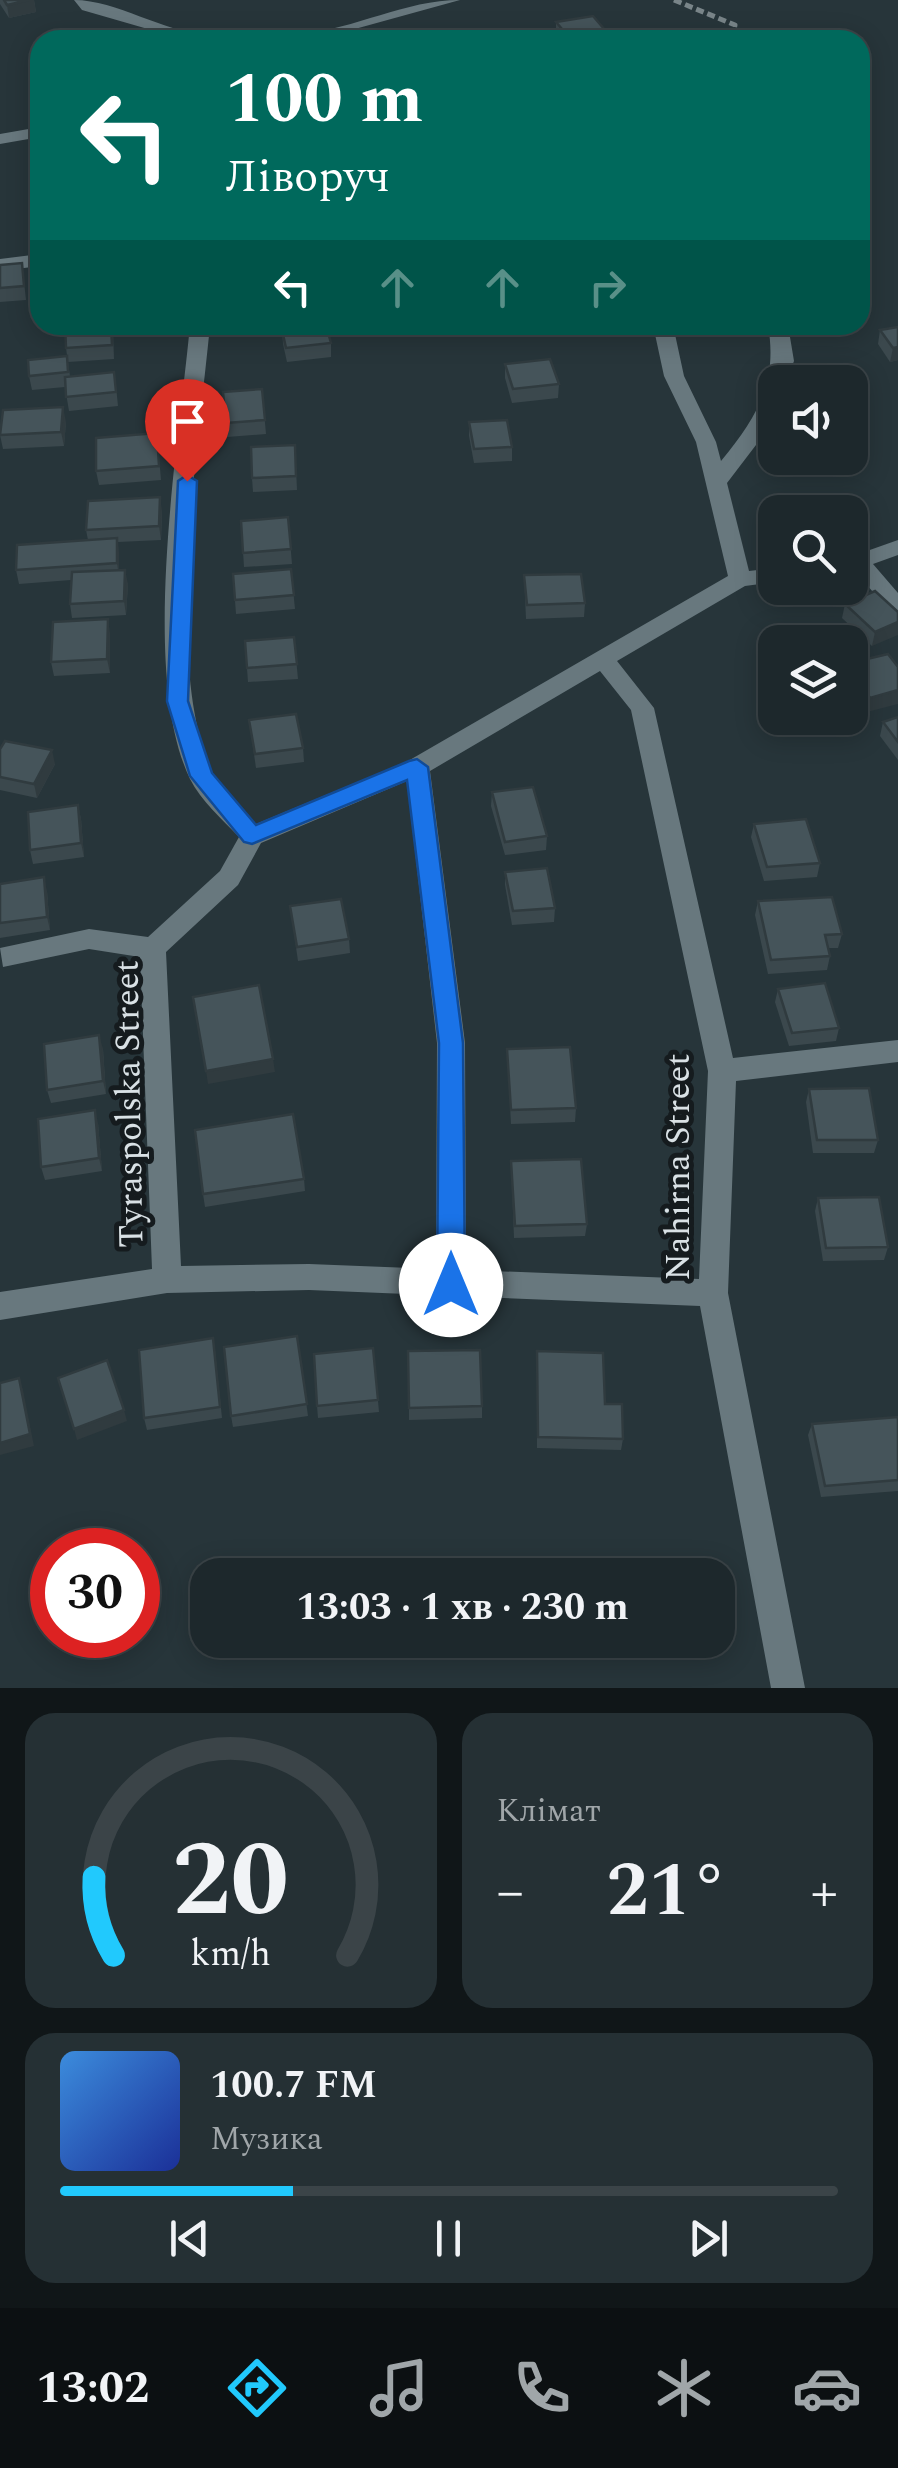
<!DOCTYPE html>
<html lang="uk">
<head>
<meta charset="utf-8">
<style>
	body { margin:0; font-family:Spectral,serif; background:#253034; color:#f1f3f6; height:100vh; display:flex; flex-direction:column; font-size:38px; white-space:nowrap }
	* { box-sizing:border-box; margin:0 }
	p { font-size:32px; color:#a0a6a9 }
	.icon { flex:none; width:55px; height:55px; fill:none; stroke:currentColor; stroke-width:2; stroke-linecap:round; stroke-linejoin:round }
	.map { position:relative; height:1688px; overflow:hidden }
	.panel { display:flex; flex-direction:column; gap:25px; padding:25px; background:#101618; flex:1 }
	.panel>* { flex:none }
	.banner { position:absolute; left:30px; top:30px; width:840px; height:305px; border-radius:30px; box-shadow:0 5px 25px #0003,0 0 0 2px #3b4448; background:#00695c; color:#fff; overflow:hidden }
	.tools { position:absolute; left:758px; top:365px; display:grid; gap:20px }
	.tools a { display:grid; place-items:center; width:110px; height:110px; border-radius:20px; background:#1d282c; box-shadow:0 5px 25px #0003,0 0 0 2px #3b4448; font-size:50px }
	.speed { position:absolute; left:30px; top:1528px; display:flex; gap:20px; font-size:50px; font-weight:700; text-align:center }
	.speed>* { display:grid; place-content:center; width:130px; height:130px; border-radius:50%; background:#1d282c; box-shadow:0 5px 25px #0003,0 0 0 2px #3b4448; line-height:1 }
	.speed .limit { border:15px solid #d22; background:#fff; color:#111 }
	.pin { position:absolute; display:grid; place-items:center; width:85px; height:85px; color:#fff; margin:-102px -42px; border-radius:50% 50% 50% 0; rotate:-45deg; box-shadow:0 0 10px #0007 }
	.pin .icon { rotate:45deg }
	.me { position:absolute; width:110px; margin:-55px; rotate:0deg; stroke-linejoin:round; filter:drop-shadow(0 0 8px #0008) }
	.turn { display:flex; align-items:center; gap:35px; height:210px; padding:0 30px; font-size:45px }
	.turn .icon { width:130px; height:130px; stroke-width:2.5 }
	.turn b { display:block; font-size:70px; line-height:85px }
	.lanes { display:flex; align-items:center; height:95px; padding:0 30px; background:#0003; justify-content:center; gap:50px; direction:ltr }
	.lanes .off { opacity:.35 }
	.big { font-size:75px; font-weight:700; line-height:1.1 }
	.panel .tile { flex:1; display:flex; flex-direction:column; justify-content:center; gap:15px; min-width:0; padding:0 35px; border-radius:30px; background:#253034 }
	.panel .dial { align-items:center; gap:0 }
	.dial svg { height:260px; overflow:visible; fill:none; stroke:#3b4448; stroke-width:7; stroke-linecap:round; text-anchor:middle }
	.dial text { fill:#f1f3f6; stroke:none }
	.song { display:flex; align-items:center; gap:30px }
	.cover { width:120px; height:120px; border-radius:15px; background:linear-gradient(135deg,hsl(210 70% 55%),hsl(230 70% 35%)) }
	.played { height:10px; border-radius:5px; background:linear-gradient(90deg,#21c9fd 30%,#3b4448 30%) }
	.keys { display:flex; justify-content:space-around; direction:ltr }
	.heat { display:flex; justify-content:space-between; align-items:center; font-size:55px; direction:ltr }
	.panel .tiles { flex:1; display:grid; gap:25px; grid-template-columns:1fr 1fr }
	.tile:last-child { grid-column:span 2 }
	.trip { position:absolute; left:190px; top:1558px; width:545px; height:100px; border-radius:30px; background:#1d282c; box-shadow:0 5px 25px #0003,0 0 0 2px #3b4448; font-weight:700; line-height:100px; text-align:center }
	.tabs { display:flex; height:160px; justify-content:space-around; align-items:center; background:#0c1012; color:#a0a6a9 }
	.tabs .icon { width:70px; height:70px }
	.tabs .selected { color:#21c9fd }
	.tabs b { font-size:45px; color:#f1f3f6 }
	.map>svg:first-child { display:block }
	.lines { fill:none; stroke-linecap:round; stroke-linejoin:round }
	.path { stroke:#798589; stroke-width:5; stroke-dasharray:8 4; stroke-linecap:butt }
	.minor { fill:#68787e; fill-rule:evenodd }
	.wall { fill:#3b484d }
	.shaded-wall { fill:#303b3f }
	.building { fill:#45545a; stroke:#303b3f; stroke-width:2.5 }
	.route { fill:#1a73e8; stroke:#114b97; stroke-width:2.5 }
	.labels { text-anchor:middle; stroke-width:10; stroke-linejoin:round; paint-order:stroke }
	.street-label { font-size:35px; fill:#d9e1e5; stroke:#151b1e }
</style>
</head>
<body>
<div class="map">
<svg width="898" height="1688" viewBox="0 0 898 1688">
	<rect width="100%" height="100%" fill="#27353a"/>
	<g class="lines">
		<polyline class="path" points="674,0 735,25 732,40"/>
		<g class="minor">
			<path d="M74 0C117 0 162 32 208 35 237 37 272 36 301 34 355 29 405 0 460 0L315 40H186L82 10Z"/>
			<polygon points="40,127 40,137 0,144 0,134"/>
			<polygon points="40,254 40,266 0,271 0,259"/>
			<path d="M190 325H210C199 443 163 665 212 772 221 792 242 808 256 824L408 761 728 576 696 442 664 376 653 325H673L684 376 716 442 721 461C757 417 778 383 768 325H788L794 361 786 382H775L772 424 727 483 749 571 775 568V582L745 586 617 661 654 708 733 1058 898 1040V1062L736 1081 728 1293 805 1688H771L700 1306 309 1290 167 1293 0 1320V1292L152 1269 140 957 89 949 3 967 0 948 89 929 148 937 220 871 239 837C222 819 201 801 190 779 139 672 179 444 190 325ZM600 671 631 710 708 1071 699 1279 466 1270 465 1043 430 771ZM407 781 437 1043 436 1269 309 1264 181 1266 166 952 238 885 261 843Z"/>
			<polygon points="898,540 898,555 873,564 898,593 898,615 890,612 855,571 850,572 850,557"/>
		</g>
	</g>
	<g class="wall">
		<polygon points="0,0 34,0 36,12 9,18 0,4"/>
		<polygon points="556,22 605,30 605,40 560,40 556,35"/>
		<polygon points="22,263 26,300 0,302 0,265"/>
		<polygon points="253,325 283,325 281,325 281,332 267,334 265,327 253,328"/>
		<polygon points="498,325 546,325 546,334 501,337"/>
		<polygon points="898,327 898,360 890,362 878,344 880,330"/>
		<polygon points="282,330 331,343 331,357 287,362 283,344"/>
		<polygon points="113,331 114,359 68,362 66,348"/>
		<polygon points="67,356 70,376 116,386 118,406 69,411 65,387 32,390 29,376"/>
		<polygon points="505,364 559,384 558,398 512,403 505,378"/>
		<polygon points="262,389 266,434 227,437 226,423"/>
		<polygon points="66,422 64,446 3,449 0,435"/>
		<polygon points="469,422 512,447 512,461 474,463 469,436"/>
		<polygon points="157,433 161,480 99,485 96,471"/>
		<polygon points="295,445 297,490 253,492 252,478"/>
		<polygon points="162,511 161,540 118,542 119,570 128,584 126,615 72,618 70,604 71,580 19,584 16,570 88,540 86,530"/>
		<polygon points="288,517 292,564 244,567 241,521"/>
		<polygon points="291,569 295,609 236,614 233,574"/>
		<polygon points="524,575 585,603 584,617 526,619"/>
		<polygon points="845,604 898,612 872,646 842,618"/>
		<polygon points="110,633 110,673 54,676 51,662"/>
		<polygon points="294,637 298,679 248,682 245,641"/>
		<polygon points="888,654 867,712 850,687 850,663"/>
		<polygon points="898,717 898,760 880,736 883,722"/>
		<polygon points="249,720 303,748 304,762 256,768"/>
		<polygon points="0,749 55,764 37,798 0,790"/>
		<polygon points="492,792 547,836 546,850 505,855 491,806"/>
		<polygon points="78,805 81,819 84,857 33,864 30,850"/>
		<polygon points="754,824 820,863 817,877 764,881 751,837"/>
		<polygon points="505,872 555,908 554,922 512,925 505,885"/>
		<polygon points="0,884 47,891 50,930 0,938"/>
		<polygon points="758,901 842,934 838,948 828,948 830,956 827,970 768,974 755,915"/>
		<polygon points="290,906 349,939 350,953 298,961"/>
		<polygon points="778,989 839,1028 836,1041 789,1046 775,1002"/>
		<polygon points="103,1049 106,1094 51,1103 47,1090"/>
		<polygon points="507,1049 576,1108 575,1122 511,1124"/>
		<polygon points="809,1089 878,1140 874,1153 813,1153 806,1102"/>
		<polygon points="98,1123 102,1171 45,1180 41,1167"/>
		<polygon points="511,1161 587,1224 585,1236 514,1238"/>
		<polygon points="304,1179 305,1191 205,1207 203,1194"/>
		<polygon points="818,1198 888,1247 884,1260 823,1261 815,1211"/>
		<polygon points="297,1336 308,1416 233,1427 231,1416"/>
		<polygon points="373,1348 379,1412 318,1418 317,1406"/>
		<polygon points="215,1350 222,1418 147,1430 144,1418"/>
		<polygon points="537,1351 605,1404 623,1439 621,1450 537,1448"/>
		<polygon points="482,1406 482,1418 409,1420 409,1408"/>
		<polygon points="898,1417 898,1491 821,1497 808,1435 812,1424"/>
	</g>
	<g class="shaded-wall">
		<polygon points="29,0 34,0 36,12 9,18 7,5"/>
		<polygon points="605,30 605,40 568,40 568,36"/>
		<polygon points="266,325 283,325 281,325 281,332 267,334"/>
		<polygon points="898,347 898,360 890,362 893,348"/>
		<polygon points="63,407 66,422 64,446 61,432"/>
		<polygon points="160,497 162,511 161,540 159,526"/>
		<polygon points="117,538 119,552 119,577 117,563"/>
		<polygon points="125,570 128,584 126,615 124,601"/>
		<polygon points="108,619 110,633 110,673 107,659"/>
		<polygon points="898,622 898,635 872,646 875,632"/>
		<polygon points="898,690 898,704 867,712 870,698"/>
		<polygon points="52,750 55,764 37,798 34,784"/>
		<polygon points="78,805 81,819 84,857 81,843"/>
		<polygon points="44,877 47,891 50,930 47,917"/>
		<polygon points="99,1035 103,1049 106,1094 103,1081"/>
		<polygon points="273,1059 275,1072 208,1084 206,1071"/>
		<polygon points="95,1110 98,1123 102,1171 99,1158"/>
		<polygon points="19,1378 23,1390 34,1446 0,1455 0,1443"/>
		<polygon points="124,1410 127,1421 77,1440 74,1429"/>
	</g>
	<g class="building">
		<polygon points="4,0 29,0 7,5"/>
		<polygon points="593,16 605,30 568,36 556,22"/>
		<polygon points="22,263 24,286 0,288 0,265"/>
		<polygon points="65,325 111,325 112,345 66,348"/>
		<polygon points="326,325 331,343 286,348 282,330"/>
		<polygon points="898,327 898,347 893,348 880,330"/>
		<polygon points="67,356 68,372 29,376 28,360"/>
		<polygon points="550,359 559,384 513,389 505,364"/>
		<polygon points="114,372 116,392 66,397 65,377"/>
		<polygon points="262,389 265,420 226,423 223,392"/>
		<polygon points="63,407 61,432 0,435 3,410"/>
		<polygon points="507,420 512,447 474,449 469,422"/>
		<polygon points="157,433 159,466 96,471 96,438"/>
		<polygon points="295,445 296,476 252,478 251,447"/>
		<polygon points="160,497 159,526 86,530 88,501"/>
		<polygon points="288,517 291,549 243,553 241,521"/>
		<polygon points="117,538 117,563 16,570 17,545"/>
		<polygon points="291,569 294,595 235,600 233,574"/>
		<polygon points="125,570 124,601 70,604 72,572"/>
		<polygon points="581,574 585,603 527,605 524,575"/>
		<polygon points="875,591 898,612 898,622 875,632 845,604"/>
		<polygon points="108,619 107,659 51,662 53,622"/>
		<polygon points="294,637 297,664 247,668 245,641"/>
		<polygon points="888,654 898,667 898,690 870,698 850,669 850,663"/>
		<polygon points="296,714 303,748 255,754 249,720"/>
		<polygon points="898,717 898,742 883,722"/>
		<polygon points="5,741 52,750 34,784 0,777 0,749"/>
		<polygon points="533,787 547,836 505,842 492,792"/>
		<polygon points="78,805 81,843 30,850 28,812"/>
		<polygon points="806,819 820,863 767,867 754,824"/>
		<polygon points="547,868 555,908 513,911 505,872"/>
		<polygon points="44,877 47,917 0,923 0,884"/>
		<polygon points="832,897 842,934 825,935 830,956 771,960 758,901"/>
		<polygon points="341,899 349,939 297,947 290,906"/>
		<polygon points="825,983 839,1028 792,1033 778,989"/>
		<polygon points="259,985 273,1059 206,1071 193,997"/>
		<polygon points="99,1035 103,1081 47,1090 44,1044"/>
		<polygon points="570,1047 576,1108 511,1110 507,1049"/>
		<polygon points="869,1088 878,1140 817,1140 809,1089"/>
		<polygon points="95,1110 99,1158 41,1167 38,1119"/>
		<polygon points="293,1114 304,1179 203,1194 195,1130"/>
		<polygon points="581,1159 587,1224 515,1226 511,1161"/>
		<polygon points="879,1197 888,1247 826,1248 818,1198"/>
		<polygon points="297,1336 307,1404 231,1416 224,1347"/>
		<polygon points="213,1338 220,1407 144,1418 139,1350"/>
		<polygon points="373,1348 378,1400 317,1406 314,1354"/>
		<polygon points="480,1350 482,1406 409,1408 408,1351"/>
		<polygon points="537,1351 603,1353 605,1404 622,1404 623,1439 538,1437"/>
		<polygon points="107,1360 124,1410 74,1429 58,1378"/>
		<polygon points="19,1378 30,1434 0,1443 0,1383"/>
		<polygon points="898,1417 898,1480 825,1486 812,1424"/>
	</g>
	<polygon class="route" points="187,475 197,481 188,701 212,773 256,825 409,761 417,759 428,767 463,1043 465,1285 461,1293 451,1297 441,1293 437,1285 439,1043 407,780 252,844 244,842 190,776 167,701 178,481"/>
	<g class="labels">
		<g class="street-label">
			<text transform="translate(128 1104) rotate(-91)" y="12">Tyraspolska Street</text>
			<text transform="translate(677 1167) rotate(-90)" y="12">Nahirna Street</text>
		</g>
	</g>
</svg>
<div class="tools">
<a><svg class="icon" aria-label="sound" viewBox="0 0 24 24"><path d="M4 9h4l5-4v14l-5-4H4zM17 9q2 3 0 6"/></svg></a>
<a><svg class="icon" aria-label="search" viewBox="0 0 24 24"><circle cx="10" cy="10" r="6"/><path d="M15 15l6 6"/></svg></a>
<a><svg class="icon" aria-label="layers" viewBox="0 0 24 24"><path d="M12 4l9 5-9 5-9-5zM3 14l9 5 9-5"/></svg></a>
</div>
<div class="speed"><div class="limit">30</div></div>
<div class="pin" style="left:187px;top:481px;background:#d93025"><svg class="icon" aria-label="arrive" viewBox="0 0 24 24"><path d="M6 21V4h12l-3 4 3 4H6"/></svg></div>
<svg class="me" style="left:451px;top:1285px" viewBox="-20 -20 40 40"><circle r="19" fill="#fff"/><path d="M0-13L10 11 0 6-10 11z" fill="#1a73e8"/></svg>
<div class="trip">13:03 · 1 хв · 230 m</div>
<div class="banner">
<div class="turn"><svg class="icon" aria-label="left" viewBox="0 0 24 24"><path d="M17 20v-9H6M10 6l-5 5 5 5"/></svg><div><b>100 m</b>Ліворуч</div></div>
<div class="lanes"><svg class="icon" aria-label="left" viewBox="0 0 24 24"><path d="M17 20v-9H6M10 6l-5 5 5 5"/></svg><svg class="icon off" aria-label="ahead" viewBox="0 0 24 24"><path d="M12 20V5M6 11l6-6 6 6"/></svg><svg class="icon off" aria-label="ahead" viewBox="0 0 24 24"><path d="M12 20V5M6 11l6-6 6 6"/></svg><svg class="icon off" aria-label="right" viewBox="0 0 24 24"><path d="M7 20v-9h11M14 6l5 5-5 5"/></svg></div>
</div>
</div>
<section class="panel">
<div class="tiles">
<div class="tile dial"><svg viewBox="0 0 100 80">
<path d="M14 69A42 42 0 1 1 86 69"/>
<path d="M14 69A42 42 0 0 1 8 45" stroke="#21c9fd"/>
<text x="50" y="56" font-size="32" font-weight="700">20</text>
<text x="50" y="72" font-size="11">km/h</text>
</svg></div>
<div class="tile"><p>Клімат</p>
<div class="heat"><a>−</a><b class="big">21°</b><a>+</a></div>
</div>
<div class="tile">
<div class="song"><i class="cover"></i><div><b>100.7 FM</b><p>Музика</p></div></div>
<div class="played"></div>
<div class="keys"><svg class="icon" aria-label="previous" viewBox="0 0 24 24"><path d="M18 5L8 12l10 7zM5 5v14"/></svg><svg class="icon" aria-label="pause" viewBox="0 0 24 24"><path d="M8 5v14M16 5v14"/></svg><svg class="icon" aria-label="next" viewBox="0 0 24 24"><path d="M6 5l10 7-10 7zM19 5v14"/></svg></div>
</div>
</div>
</section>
<nav class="tabs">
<b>13:02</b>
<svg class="icon selected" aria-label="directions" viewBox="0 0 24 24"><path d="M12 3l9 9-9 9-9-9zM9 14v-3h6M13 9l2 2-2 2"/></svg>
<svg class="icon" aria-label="music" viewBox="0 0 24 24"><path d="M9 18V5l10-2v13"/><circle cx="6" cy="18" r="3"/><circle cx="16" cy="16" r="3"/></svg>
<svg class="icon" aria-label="phone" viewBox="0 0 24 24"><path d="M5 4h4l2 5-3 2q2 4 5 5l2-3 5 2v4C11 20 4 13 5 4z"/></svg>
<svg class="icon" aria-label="climate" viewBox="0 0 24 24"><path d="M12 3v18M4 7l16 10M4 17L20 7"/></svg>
<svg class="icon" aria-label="car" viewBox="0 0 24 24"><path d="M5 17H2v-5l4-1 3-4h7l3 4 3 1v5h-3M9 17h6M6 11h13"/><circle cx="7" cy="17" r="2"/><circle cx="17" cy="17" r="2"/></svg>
</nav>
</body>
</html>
